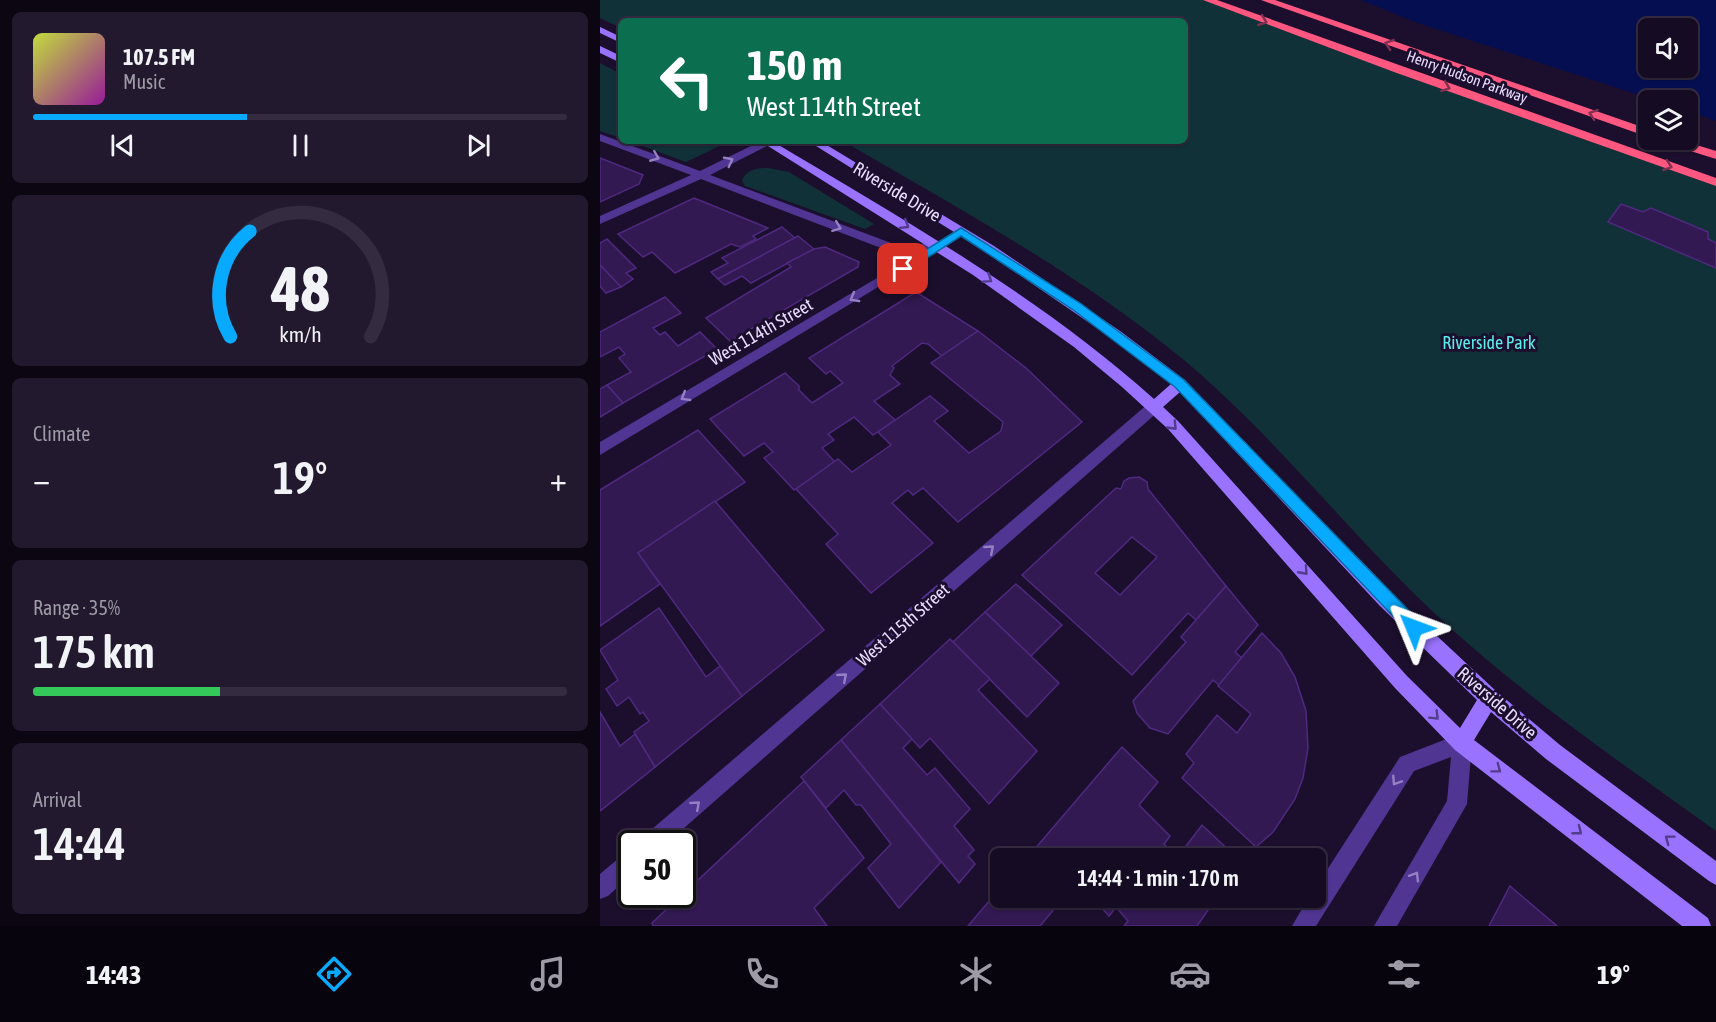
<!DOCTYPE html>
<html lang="en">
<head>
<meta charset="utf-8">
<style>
	body { margin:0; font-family:"Asap Condensed",sans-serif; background:#22192f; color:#f1f3f6; height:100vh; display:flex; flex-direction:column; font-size:22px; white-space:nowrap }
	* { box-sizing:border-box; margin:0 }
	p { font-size:20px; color:#9d9ba5 }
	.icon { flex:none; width:33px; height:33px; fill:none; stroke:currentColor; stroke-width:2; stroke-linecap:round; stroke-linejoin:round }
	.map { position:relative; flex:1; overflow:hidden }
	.panel { display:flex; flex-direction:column; gap:12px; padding:12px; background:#0c0613; width:600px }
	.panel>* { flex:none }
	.banner { position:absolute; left:18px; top:18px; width:570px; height:126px; border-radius:9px; box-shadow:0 2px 4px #0004,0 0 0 2px #342b40; background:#0b6e4f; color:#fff; overflow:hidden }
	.controls { position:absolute; left:1038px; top:18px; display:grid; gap:12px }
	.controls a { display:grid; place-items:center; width:60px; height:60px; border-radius:9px; background:#150b22; box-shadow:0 2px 4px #0004,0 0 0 2px #342b40; font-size:30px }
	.speed { position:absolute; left:18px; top:830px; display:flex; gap:12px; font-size:30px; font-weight:700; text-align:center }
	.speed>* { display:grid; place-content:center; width:78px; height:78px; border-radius:50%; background:#150b22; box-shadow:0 2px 4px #0004,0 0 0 2px #342b40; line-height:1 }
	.speed .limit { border:3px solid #111; border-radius:9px; background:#fff; color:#111 }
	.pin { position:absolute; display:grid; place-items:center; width:51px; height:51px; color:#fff; margin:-26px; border-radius:12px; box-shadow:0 3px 9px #0006 }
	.me { position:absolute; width:66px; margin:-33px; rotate:314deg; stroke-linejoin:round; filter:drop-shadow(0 0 4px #0008) }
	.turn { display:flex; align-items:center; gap:21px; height:126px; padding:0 30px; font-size:27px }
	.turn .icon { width:78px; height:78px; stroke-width:2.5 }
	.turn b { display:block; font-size:42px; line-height:51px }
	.big { font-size:45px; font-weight:600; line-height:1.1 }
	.panel .tile { flex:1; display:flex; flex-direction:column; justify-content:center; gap:9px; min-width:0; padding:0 21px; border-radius:9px; background:#22192f }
	.panel .dial { align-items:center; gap:0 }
	.dial svg { height:156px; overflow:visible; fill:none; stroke:#342b40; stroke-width:7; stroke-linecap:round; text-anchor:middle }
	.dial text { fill:#f1f3f6; stroke:none }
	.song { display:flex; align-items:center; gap:18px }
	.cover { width:72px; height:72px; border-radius:9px; background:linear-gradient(135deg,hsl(70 70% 55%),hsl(300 70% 35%)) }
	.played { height:6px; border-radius:3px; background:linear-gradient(90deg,#08aaff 40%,#342b40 40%) }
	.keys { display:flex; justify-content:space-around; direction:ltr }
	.heat { display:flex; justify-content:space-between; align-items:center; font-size:33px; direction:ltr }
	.charge { height:9px; border-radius:4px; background:linear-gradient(90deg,#34c759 35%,#342b40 0) }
	.trip { position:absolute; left:390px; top:848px; width:336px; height:60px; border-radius:9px; background:#150b22; box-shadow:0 2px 4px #0004,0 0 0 2px #342b40; font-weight:600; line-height:60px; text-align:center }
	.tabs { display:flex; height:96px; justify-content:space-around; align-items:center; background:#08040e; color:#9d9ba5 }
	.tabs .icon { width:42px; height:42px }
	.tabs .active { color:#08aaff }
	.tabs b { font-size:27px; color:#f1f3f6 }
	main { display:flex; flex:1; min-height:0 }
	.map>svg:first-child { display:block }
	.green { fill:#113139 }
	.water { fill:#050e51; fill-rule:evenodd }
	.building { fill:#321951; stroke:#4f2980; stroke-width:1.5; fill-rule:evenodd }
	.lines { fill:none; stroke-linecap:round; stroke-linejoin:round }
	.minor { fill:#503592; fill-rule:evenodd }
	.secondary { fill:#9973ff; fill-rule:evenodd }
	.motorway { fill:#ff577f; fill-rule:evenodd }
	.oneway { stroke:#822f52 }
	.oneway2 { stroke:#9580c3 }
	.oneway3 { stroke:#543c8c }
	.route { fill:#08aaff; stroke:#056ea6; stroke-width:1.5 }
	.labels { text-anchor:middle; stroke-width:6; stroke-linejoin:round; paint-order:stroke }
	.far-street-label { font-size:15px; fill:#e9dcff; stroke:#1c0f2e }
	.street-label { font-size:18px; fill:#e9dcff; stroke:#1c0f2e }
	.park-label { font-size:18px; fill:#5bedec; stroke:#1c0f2e }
</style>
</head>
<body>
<main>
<section class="panel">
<div class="tile">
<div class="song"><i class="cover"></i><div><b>107.5 FM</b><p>Music</p></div></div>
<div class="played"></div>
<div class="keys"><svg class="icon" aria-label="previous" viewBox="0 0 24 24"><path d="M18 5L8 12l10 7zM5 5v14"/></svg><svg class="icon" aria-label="pause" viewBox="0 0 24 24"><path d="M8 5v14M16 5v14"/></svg><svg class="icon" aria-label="next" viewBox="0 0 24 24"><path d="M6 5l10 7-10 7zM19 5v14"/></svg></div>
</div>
<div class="tile dial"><svg viewBox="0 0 100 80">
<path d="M14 69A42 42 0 1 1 86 69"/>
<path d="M14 69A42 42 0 0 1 24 15" stroke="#08aaff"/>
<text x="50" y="56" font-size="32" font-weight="700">48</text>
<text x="50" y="72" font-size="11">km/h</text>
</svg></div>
<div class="tile"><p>Climate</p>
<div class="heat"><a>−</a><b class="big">19°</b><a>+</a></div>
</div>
<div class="tile"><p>Range · 35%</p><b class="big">175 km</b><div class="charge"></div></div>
<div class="tile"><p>Arrival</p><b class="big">14:44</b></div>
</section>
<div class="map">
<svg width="1116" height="926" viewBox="0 0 1116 926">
	<rect width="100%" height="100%" fill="#1c0f2e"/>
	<g class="green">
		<path d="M0 0H608L1116 182V831C1023 764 929 700 845 623 752 538 676 436 579 356 476 272 358 208 243 141H585V21H21V28L0 18Z"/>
		<polygon points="0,63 21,74 21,138 0,131"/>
		<polygon points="29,141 130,141 86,162"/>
		<path d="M168 168 189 172 274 224 265 229 145 186 142 181C145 170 157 168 168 168Z"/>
	</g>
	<path class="water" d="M761 0H1116V121L1088 111V100H1054L815 22ZM1048 28H1088V68H1048Z"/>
	<g class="building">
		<polygon points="0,158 43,175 39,184 0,202"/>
		<polygon points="94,198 168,228 153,236 156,239 140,247 131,244 75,273 52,252 43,257 18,234"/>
		<polygon points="1021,204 1043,212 1051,208 1108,232 1108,239 1116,243 1116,268 1008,222"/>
		<polygon points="182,227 195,238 118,279 111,272 128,263 122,258"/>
		<polygon points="198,236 214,249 151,283 142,276 125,285 118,279"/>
		<polygon points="7,239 36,268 26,273 33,279 21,287 0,265 0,243"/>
		<polygon points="225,247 259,262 258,267 130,341 106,318 191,267 187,263 214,249"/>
		<polygon points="0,265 21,287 6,293 0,286"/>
		<polygon points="316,292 378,331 342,356 328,344 322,343 292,366 294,368 290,375 300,384 274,401 295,420 273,435 254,417 228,434 234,440 222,448 235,462 194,490 164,458 173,452 164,443 144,456 110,419 185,373 199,386 199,390 212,403 243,383 230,371 226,374 209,358"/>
		<polygon points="65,297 81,313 53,328 60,335 65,332 78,346 100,332 117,349 23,403 7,385 31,372 19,358 25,354 19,347 0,357 0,332"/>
		<polygon points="378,331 426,368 482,422 358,522 323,488 313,495 308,490 292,503 333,543 271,593 226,544 238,534 196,489 238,459 252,472 291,445 278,432 330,396 348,411 334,421 369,453 401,431 403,422 331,363"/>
		<polygon points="7,385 23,403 0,417 0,389"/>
		<polygon points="98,430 145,482 38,553 60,584 0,626 0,490"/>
		<path d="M539 477 547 482 548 489 626 586 596 620 588 613 532 675 422 575 516 488 521 489 524 481 529 478ZM532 537 557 557 520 595 495 573Z"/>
		<polygon points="115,501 224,630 142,696 38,553"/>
		<polygon points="416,584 462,625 431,656 385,612"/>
		<polygon points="626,586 658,625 635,652 642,658 619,685 613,680 568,734 550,728 537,713 533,701 586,642 581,637"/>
		<polygon points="59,608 106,677 120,666 142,696 55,767 34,732 49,721 43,712 40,714 29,697 17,706 6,689 18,680 0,650"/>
		<polygon points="385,612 459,683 427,717 353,642"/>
		<polygon points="662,633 681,653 695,677 706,711 708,748 703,778 695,799 673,832 656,847 582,778 594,763 586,754 617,715 637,733 651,714 618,686"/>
		<polygon points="350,639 390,679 378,690 437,751 389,804 330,738 320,748 280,704"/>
		<polygon points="280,704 312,739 303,748 327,775 335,768 370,809 354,826 374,850 368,856 375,864 359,883 241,740"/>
		<polygon points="0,712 20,746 35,734 55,767 0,811"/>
		<polygon points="241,740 341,862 299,908 268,868 291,844 261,805 256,805 244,790 226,808 201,777"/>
		<polygon points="522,747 558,782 539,805 570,836 564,844 577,858 602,825 637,858 427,858"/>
		<polygon points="204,781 264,858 214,908 227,926 53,926 52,923"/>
		<polygon points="910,886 957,926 889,926"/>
		<polygon points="400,888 400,897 445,897 455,908 440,926 368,926"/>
		<polygon points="445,897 464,897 455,908"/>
		<polygon points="492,897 617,897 597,926 524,926 528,921 516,907 509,916"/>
	</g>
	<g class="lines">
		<g class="minor">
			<polygon points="0,134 100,171 161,141 171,141 171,144 110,175 299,246 340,242 346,246 0,455 0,442 321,252 294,253 101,179 0,224 0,216 91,175 0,141"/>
			<polygon points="554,401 559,403 561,407 559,411 67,843 41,843 44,836 549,403"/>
			<polygon points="862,733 869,736 872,743 867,804 797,926 774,926 847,801 851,757 814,771 716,926 692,926 709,897 716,897 716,887 800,757"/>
			<polygon points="32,850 32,874 8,896 0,899 0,874 25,853"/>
		</g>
		<g class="secondary">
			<polygon points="0,27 21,37 21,43 0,33"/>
			<polygon points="0,46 21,56 21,63 0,53"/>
			<path d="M160 141H172C304 220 439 296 554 399L571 384 510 337 386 252 208 141H220L394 246 520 331 585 380 792 594 896 691 960 745 1116 861V885L1109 881 946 759 891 712 874 740 1108 918 1111 926H1082L855 750 795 688 568 429 522 387 474 347 373 275ZM580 392 780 606 877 700 860 728 807 676 578 421 563 407Z"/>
		</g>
		<g class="motorway">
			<polygon points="603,0 617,0 1116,178 1116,186 794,72"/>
			<polygon points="661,0 675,0 1048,129 1048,137"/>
			<polygon points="1063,140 1080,140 1116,151 1116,159 1065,143"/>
		</g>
	</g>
	<defs><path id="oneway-chevron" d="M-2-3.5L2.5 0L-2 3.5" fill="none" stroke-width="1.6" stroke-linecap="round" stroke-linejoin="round" transform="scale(1.5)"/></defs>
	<g class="oneway">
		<use href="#oneway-chevron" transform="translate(663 21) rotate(20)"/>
		<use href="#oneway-chevron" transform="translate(789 44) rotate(-161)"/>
		<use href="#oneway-chevron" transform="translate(846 87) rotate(20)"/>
		<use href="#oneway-chevron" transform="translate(993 114) rotate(-161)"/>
		<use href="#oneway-chevron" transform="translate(1068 166) rotate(19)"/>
	</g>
	<g class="oneway2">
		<use href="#oneway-chevron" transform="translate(55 157) rotate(22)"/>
		<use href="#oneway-chevron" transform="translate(129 161) rotate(-27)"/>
		<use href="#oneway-chevron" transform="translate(237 227) rotate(21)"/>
		<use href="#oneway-chevron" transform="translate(254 298) rotate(150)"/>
		<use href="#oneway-chevron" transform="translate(85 397) rotate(149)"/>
		<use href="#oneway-chevron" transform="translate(390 549) rotate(-41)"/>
		<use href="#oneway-chevron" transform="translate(243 677) rotate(-41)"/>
		<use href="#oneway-chevron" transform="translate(796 781) rotate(123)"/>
		<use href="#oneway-chevron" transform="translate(96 805) rotate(-41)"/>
		<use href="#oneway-chevron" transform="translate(815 876) rotate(-59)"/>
	</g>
	<g class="oneway3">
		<use href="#oneway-chevron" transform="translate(305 225) rotate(32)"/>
		<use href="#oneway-chevron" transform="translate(388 279) rotate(34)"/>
		<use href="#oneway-chevron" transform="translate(573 426) rotate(46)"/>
		<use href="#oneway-chevron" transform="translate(704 571) rotate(48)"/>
		<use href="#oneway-chevron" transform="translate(835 716) rotate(45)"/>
		<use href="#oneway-chevron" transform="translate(897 769) rotate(37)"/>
		<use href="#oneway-chevron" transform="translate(978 831) rotate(38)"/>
		<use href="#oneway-chevron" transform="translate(1069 839) rotate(-143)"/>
	</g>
	<polygon class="route" points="361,228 480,303 584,380 820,622 822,628 820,633 814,636 809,633 575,387 472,309 361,236 307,271 300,271 300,266"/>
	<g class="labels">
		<g class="far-street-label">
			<text transform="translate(867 77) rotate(20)" y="5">Henry Hudson Parkway</text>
		</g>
		<g class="street-label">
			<text transform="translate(297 192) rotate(31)" y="6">Riverside Drive</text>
			<text transform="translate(161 332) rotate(-30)" y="6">West 114th Street</text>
			<text transform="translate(303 625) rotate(-41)" y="6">West 115th Street</text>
			<text transform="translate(897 703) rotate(41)" y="6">Riverside Drive</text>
		</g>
		<g class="park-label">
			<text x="889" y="349">Riverside Park</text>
		</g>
	</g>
</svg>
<div class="controls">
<a><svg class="icon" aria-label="sound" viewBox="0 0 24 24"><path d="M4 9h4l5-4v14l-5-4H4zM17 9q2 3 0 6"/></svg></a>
<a><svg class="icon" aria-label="layers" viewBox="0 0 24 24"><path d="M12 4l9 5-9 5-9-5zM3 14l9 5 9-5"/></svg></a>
</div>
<div class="speed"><div class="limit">50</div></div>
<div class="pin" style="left:303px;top:269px;background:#d93025"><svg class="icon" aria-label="arrive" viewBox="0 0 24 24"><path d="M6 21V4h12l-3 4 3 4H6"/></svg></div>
<svg class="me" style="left:814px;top:628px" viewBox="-20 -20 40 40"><path d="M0-17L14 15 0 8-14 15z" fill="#08aaff" stroke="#fff" stroke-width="4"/></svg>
<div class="trip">14:44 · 1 min · 170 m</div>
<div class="banner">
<div class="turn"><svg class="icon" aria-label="left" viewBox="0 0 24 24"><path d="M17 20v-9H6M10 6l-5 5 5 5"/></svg><div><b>150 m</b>West 114th Street</div></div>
</div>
</div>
</main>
<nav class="tabs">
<b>14:43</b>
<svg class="icon active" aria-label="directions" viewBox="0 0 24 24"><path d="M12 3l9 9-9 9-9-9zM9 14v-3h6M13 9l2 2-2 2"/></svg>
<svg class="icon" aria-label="music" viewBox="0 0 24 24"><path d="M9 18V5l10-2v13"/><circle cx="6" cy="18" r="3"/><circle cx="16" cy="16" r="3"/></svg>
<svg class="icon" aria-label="phone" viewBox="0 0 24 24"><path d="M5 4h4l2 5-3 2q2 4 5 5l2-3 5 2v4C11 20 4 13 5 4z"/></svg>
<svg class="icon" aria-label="climate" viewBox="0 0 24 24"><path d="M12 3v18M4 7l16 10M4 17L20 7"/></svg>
<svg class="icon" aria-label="car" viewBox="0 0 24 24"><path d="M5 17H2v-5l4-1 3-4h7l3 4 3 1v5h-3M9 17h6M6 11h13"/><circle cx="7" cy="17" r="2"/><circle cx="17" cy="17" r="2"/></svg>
<svg class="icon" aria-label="filters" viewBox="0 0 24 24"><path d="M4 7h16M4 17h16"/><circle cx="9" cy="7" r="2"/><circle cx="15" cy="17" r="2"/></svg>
<b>19°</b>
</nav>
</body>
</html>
